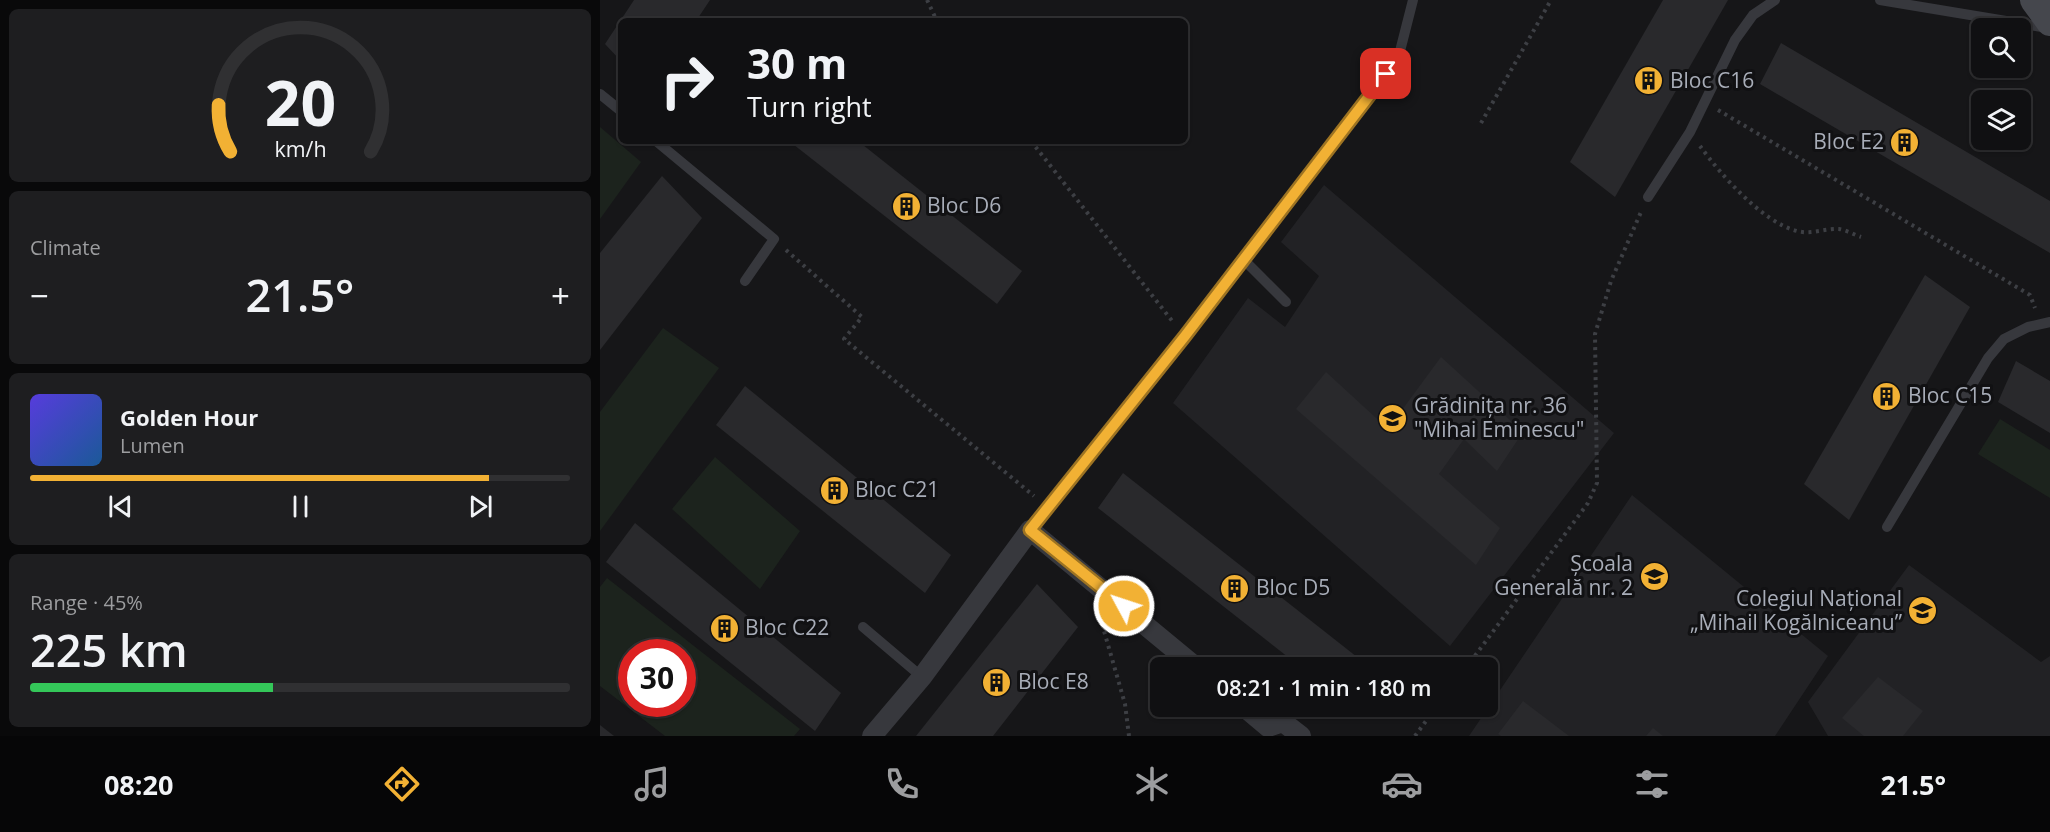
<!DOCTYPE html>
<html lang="en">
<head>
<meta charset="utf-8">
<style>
	body { margin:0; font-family:"Open Sans",sans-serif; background:#1e1e20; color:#f1f3f6; height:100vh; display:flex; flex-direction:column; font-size:22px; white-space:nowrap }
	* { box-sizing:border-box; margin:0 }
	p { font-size:20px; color:#9c9d9f }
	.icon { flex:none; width:33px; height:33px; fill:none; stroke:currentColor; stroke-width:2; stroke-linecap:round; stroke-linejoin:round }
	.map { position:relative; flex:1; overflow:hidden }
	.side { display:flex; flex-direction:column; gap:9px; padding:9px; background:#09090a; width:600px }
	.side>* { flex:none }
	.top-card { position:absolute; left:18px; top:18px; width:570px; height:126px; border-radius:9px; box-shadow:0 2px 4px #0004,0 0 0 2px #303032; background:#101012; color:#f1f3f6; overflow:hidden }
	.fabs { position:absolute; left:1371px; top:18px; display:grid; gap:12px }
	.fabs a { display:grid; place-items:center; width:60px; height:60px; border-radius:9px; background:#101012; box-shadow:0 2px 4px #0004,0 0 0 2px #303032; font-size:30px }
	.speed { position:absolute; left:18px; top:639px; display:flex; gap:12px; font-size:30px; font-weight:700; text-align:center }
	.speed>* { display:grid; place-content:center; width:78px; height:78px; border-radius:50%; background:#101012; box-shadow:0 2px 4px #0004,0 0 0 2px #303032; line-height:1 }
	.speed .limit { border:9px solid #d22; background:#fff; color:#111 }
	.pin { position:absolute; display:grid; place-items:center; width:51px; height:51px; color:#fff; margin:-26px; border-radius:12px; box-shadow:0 3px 9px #0006 }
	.me { position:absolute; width:66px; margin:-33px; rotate:310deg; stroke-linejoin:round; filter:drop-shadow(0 0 4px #0008) }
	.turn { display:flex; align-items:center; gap:21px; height:126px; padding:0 30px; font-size:27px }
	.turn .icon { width:78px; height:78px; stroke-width:2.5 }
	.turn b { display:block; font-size:42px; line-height:51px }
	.big { font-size:45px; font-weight:600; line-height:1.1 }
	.side .widget { flex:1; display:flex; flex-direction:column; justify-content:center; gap:9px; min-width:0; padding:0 21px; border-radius:9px; background:#1e1e20 }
	.side .dial { align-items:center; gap:0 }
	.dial svg { height:156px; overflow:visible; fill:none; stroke:#303032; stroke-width:7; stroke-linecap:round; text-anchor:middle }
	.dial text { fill:#f1f3f6; stroke:none }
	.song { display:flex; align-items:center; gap:18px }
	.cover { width:72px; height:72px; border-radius:9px; background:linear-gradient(135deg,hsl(250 70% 55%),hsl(210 70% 35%)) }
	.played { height:6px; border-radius:3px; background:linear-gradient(90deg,#f2b134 85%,#303032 85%) }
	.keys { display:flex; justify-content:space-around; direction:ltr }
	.heat { display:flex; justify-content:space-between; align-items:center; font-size:33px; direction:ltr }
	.charge { height:9px; border-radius:4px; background:linear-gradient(90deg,#34c759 45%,#303032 0) }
	.trip { position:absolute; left:550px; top:657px; width:348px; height:60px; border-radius:9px; background:#101012; box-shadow:0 2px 4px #0004,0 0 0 2px #303032; font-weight:600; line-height:60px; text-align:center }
	.tabs { display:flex; height:96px; justify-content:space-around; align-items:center; background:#060607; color:#9c9d9f }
	.tabs .icon { width:42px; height:42px }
	.tabs .selected { color:#f2b134 }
	.tabs b { font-size:27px; color:#f1f3f6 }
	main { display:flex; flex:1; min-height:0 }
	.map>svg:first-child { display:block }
	.built { fill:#222225 }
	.green { fill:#1c231d; fill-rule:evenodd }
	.building { fill:#29292c }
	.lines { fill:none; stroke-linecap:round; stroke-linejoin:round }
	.path { stroke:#3d3f44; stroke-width:4; stroke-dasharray:3 4.5; stroke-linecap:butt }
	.lane { stroke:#37383d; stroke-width:10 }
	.street { stroke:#37383d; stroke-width:20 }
	.secondary { stroke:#45474d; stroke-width:28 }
	.route-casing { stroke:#9d7322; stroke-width:15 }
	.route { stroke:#f2b134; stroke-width:10 }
	.labels { text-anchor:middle; stroke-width:6; stroke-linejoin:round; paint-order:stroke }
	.poi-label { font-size:21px; fill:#a8adb8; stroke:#111113; text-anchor:start }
</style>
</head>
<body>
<main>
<section class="side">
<div class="widget dial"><svg viewBox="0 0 100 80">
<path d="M14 69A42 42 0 1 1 86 69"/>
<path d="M14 69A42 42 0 0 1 8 45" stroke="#f2b134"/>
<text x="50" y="56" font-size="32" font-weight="700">20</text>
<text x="50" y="72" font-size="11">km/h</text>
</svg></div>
<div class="widget"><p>Climate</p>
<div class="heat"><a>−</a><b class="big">21.5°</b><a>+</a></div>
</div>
<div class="widget">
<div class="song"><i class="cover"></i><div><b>Golden Hour</b><p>Lumen</p></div></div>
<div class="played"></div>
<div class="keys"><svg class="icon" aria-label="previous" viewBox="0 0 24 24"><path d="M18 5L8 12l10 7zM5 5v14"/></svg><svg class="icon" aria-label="pause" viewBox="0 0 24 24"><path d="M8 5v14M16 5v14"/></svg><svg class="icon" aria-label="next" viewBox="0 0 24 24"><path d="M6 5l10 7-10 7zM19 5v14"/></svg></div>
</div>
<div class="widget"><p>Range · 45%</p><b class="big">225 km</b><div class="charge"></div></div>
</section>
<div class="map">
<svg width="1450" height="736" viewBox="0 0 1450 736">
	<rect width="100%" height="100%" fill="#161618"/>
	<g class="built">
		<polygon points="724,185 1014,433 850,646 573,403 648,298 685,327 719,276 681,242"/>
		<polygon points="1032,495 1228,656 1175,736 869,736"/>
		<polygon points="1309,565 1441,662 1450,656 1450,736 1228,736 1208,702"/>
	</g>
	<g class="green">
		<polygon points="0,127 41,162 0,219"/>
		<polygon points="63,328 119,368 0,531 0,412"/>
		<polygon points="1400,419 1450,450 1450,498 1378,454"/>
		<polygon points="115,457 200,531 160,589 72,509"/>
		<path d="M7 578 200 729 194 736H65L0 686V587ZM82 652V704H32V652Z"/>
	</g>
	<g class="building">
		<polygon points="34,0 110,0 96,21 21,21 21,61 5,44"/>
		<polygon points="1063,0 1128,0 1015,197 970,162"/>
		<polygon points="1181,43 1450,201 1450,253 1160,84"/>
		<polygon points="189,141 258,141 422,271 397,304"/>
		<polygon points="62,176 102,218 0,350 0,253"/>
		<polygon points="1325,275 1370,307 1249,520 1204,484"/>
		<polygon points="841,357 923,432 897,471 864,439 839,474 900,528 876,565 696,409 726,372 788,429"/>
		<polygon points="1416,361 1450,381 1450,433 1398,402"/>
		<polygon points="145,386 351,555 325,593 116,425"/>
		<polygon points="523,473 771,668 702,668 498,508"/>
		<polygon points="35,523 241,693 215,731 6,562"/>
		<polygon points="437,584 478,627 393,736 316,736"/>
		<polygon points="1278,677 1323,711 1303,736 1264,736 1242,718"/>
		<polygon points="923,701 969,736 901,736 898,734"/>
		<polygon points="751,706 775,706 767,719"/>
		<polygon points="0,725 14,736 0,736"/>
		<polygon points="1053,728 1063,736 1046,736"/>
	</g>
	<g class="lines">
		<g class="path">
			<polyline points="327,0 337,21"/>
			<polyline points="1118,110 1430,295 1435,308"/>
			<polyline points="881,123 951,0"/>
			<polyline points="431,141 573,322"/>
			<path d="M1100 146C1121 175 1162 222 1197 231 1211 235 1226 228 1239 229 1246 230 1255 235 1261 237"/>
			<polyline points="186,250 262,317 244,339 434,496"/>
			<polyline points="500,617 525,704 529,736"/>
			<polyline points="866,668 988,503 997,483 995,334 1011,281 1041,212"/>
			<polyline points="815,736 837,706"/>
		</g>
		<g class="lane">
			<polyline points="1280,0 1448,28"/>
			<polyline points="0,94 21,111"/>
			<polyline points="56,141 174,239 145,281"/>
			<polyline points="1048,197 1090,132 1135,40 1153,15 1175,0"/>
			<polyline points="644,260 798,59 813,0"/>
			<polyline points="1287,527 1388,358 1404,339 1428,327 1450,322"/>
			<polyline points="430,530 644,260 686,302"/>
			<polyline points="263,627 322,677"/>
		</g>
		<g class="street">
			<polyline points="643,706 668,727 683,722 701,736"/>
			<polyline points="272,736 322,677 430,530 597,668"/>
		</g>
		<polyline class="secondary" points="1434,0 1450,22"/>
	</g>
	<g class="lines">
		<defs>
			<polyline id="route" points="524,606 430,530 585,336 786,74"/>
		</defs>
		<use href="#route" class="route-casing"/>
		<use href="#route" class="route"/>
	</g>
	<defs>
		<symbol id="building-disc" viewBox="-11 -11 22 22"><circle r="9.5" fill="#f2b134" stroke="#111113"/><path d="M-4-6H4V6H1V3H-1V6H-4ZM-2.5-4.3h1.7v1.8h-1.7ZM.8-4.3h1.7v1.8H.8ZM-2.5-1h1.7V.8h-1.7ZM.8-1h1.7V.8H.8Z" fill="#111"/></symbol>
		<symbol id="school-disc" viewBox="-11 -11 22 22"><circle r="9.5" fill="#f2b134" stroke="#111113"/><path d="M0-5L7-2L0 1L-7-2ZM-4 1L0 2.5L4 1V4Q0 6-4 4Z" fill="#111"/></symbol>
		<symbol id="university-disc" viewBox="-11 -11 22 22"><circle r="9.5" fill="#f2b134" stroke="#111113"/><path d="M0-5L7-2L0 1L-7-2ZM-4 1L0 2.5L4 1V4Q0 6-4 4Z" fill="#111"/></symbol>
	</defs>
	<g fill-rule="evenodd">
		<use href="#building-disc" x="1032" y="64" width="33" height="33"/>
		<use href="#building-disc" x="1288" y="126" width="33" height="33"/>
		<use href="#building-disc" x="290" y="190" width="33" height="33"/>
		<use href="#building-disc" x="1270" y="380" width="33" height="33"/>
		<use href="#school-disc" x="776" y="402" width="33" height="33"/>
		<use href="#building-disc" x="218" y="474" width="33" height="33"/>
		<use href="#school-disc" x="1038" y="560" width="33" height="33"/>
		<use href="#building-disc" x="618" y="572" width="33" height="33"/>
		<use href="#university-disc" x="1306" y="594" width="33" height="33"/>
		<use href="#building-disc" x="108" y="612" width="33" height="33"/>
		<use href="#building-disc" x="380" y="666" width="33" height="33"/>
	</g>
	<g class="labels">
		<g class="poi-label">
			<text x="1070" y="88">Bloc C16</text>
			<text x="1284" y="149" text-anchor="end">Bloc E2</text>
			<text x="327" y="213">Bloc D6</text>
			<text x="1308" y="403">Bloc C15</text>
			<text x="814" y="413">Grădinița nr. 36<tspan x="814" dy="24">"Mihai Eminescu"</tspan></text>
			<text x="255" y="497">Bloc C21</text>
			<text x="1033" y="571" text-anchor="end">Școala<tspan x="1033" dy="24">Generală nr. 2</tspan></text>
			<text x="656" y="595">Bloc D5</text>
			<text x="1302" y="606" text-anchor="end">Colegiul Național<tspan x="1302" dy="24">„Mihail Kogălniceanu”</tspan></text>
			<text x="145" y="635">Bloc C22</text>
			<text x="418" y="689">Bloc E8</text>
		</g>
	</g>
</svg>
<div class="fabs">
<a><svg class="icon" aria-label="search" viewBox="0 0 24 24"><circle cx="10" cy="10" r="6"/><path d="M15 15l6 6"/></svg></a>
<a><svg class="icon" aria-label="layers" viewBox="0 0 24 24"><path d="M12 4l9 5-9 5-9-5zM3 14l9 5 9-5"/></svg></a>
</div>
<div class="speed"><div class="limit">30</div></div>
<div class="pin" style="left:786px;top:74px;background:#d93025"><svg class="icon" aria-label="arrive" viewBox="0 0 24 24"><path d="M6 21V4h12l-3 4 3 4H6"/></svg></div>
<svg class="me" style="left:524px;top:606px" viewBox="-20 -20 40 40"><circle r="17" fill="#f2b134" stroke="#fff" stroke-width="3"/><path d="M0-11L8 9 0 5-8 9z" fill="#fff"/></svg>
<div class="trip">08:21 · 1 min · 180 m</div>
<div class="top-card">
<div class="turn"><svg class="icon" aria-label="right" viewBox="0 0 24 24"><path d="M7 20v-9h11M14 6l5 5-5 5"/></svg><div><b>30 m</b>Turn right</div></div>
</div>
</div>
</main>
<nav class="tabs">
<b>08:20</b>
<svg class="icon selected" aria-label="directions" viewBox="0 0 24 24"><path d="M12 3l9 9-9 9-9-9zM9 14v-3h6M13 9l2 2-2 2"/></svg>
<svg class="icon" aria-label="music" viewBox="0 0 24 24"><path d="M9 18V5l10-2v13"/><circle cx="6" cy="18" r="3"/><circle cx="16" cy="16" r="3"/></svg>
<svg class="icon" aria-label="phone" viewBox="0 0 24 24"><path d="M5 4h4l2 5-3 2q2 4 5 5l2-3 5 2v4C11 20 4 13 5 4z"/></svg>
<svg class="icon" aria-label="climate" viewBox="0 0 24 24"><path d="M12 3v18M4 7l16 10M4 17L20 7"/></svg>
<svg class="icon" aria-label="car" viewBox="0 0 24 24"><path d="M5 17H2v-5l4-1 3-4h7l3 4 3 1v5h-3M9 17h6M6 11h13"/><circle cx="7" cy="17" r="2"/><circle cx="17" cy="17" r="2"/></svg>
<svg class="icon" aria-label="filters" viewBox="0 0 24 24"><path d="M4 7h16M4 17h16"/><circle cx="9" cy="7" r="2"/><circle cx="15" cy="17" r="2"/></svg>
<b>21.5°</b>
</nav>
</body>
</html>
